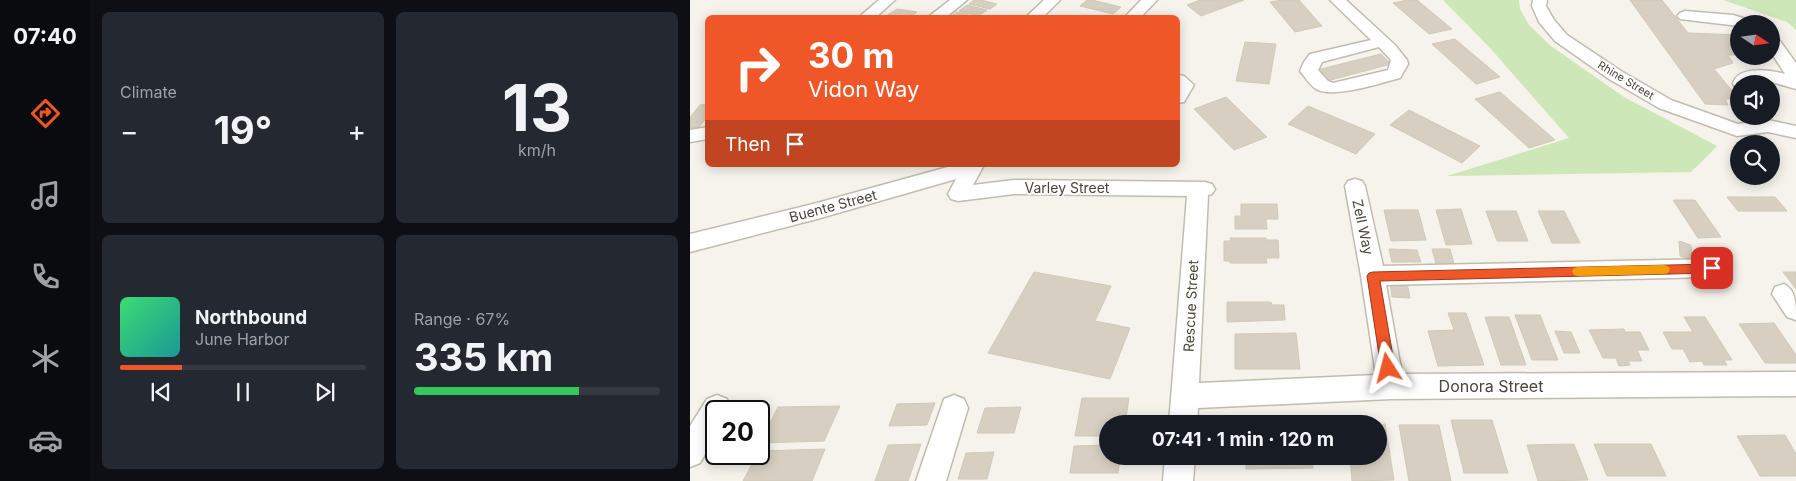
<!DOCTYPE html>
<html lang="en">
<head>
<meta charset="utf-8">
<style>
	body { margin:0; font-family:Inter,sans-serif; background:#242831; color:#f1f3f6; height:100vh; display:flex; flex-direction:column; font-size:19px; white-space:nowrap }
	* { box-sizing:border-box; margin:0 }
	p { font-size:16px; color:#9ea1a6 }
	.icon { flex:none; width:28px; height:28px; fill:none; stroke:currentColor; stroke-width:2; stroke-linecap:round; stroke-linejoin:round }
	.map { position:relative; flex:1; overflow:hidden }
	.sheet { display:flex; flex-direction:column; gap:12px; padding:12px; background:#0d0f14; width:600px }
	.sheet>* { flex:none }
	.guide { position:absolute; left:15px; top:15px; width:475px; height:152px; border-radius:8px; box-shadow:0 2px 12px #0003; background:#f05728; color:#fff; overflow:hidden }
	.needle { width:32px; rotate:103deg }
	.tools { position:absolute; left:1040px; top:15px; display:grid; gap:10px }
	.tools a { display:grid; place-items:center; width:50px; height:50px; border-radius:50%; background:#171b24; box-shadow:0 2px 12px #0003; font-size:25px }
	.speed { position:absolute; left:15px; top:400px; display:flex; gap:10px; font-size:25px; font-weight:700; text-align:center }
	.speed>* { display:grid; place-content:center; width:65px; height:65px; border-radius:50%; background:#171b24; box-shadow:0 2px 12px #0003; line-height:1 }
	.speed .limit { border:2px solid #111; border-radius:8px; background:#fff; color:#111 }
	.pin { position:absolute; display:grid; place-items:center; width:42px; height:42px; color:#fff; margin:-21px; border-radius:10px; box-shadow:0 2px 8px #0006 }
	.me { position:absolute; width:55px; margin:-28px; rotate:351deg; stroke-linejoin:round; filter:drop-shadow(0 0 4px #0008) }
	.turn { display:flex; align-items:center; gap:18px; height:105px; padding:0 20px; font-size:22px }
	.turn .icon { width:65px; height:65px; stroke-width:2.5 }
	.turn b { display:block; font-size:35px; line-height:42px }
	.then { display:flex; align-items:center; height:48px; padding:0 20px; background:#0003; gap:10px; font-size:19px }
	.big { font-size:38px; font-weight:700; line-height:1.1 }
	.sheet .widget { flex:1; display:flex; flex-direction:column; justify-content:center; gap:8px; min-width:0; padding:0 18px; border-radius:8px; background:#242831 }
	.sheet .dial { align-items:center; gap:0 }
	.dial b { font-size:65px; line-height:1 }
	.song { display:flex; align-items:center; gap:15px }
	.cover { width:60px; height:60px; border-radius:8px; background:linear-gradient(135deg,hsl(140 70% 55%),hsl(180 70% 35%)) }
	.played { height:5px; border-radius:2px; background:linear-gradient(90deg,#f05728 25%,#363941 25%) }
	.keys { display:flex; justify-content:space-around; direction:ltr }
	.heat { display:flex; justify-content:space-between; align-items:center; font-size:28px; direction:ltr }
	.charge { height:8px; border-radius:4px; background:linear-gradient(90deg,#34c759 67%,#363941 0) }
	.sheet .tiles { flex:1; display:grid; gap:12px; grid-template-columns:repeat(2,1fr) }
	.trip { position:absolute; left:409px; top:415px; width:288px; height:50px; border-radius:25px; background:#171b24; box-shadow:0 2px 12px #0003; font-weight:700; line-height:50px; text-align:center }
	main { display:flex; flex:1; min-height:0 }
	.tabs { display:flex; flex-direction:column; width:90px; justify-content:space-around; align-items:center; background:#090b0e; color:#9ea1a6 }
	.tabs .icon { width:35px; height:35px }
	.tabs .selected { color:#f05728 }
	.tabs b { font-size:22px; color:#f1f3f6 }
	.map>svg:first-child { display:block }
	.green { fill:#cee7b8 }
	.building { fill:#d7d0c2; stroke:#d1c9b6 }
	.lines { fill:none; stroke-linecap:round; stroke-linejoin:round }
	.minor-casing { stroke:#c1bcaf; stroke-width:3 }
	.minor { fill:#fff; fill-rule:evenodd }
	.route { fill:#f05728; stroke:#9c391a }
	.slow { fill:#f59e0b }
	.labels { text-anchor:middle; stroke-width:4; stroke-linejoin:round; paint-order:stroke }
	.far-street-label { font-size:11px; fill:#4a453a; stroke:#fff }
	.street-label { font-size:14px; fill:#4a453a; stroke:#fff }
	.near-street-label { font-size:16px; fill:#4a453a; stroke:#fff }
</style>
</head>
<body>
<main>
<nav class="tabs">
<b>07:40</b>
<svg class="icon selected" aria-label="directions" viewBox="0 0 24 24"><path d="M12 3l9 9-9 9-9-9zM9 14v-3h6M13 9l2 2-2 2"/></svg>
<svg class="icon" aria-label="music" viewBox="0 0 24 24"><path d="M9 18V5l10-2v13"/><circle cx="6" cy="18" r="3"/><circle cx="16" cy="16" r="3"/></svg>
<svg class="icon" aria-label="phone" viewBox="0 0 24 24"><path d="M5 4h4l2 5-3 2q2 4 5 5l2-3 5 2v4C11 20 4 13 5 4z"/></svg>
<svg class="icon" aria-label="climate" viewBox="0 0 24 24"><path d="M12 3v18M4 7l16 10M4 17L20 7"/></svg>
<svg class="icon" aria-label="car" viewBox="0 0 24 24"><path d="M5 17H2v-5l4-1 3-4h7l3 4 3 1v5h-3M9 17h6M6 11h13"/><circle cx="7" cy="17" r="2"/><circle cx="17" cy="17" r="2"/></svg>
</nav>
<section class="sheet">
<div class="tiles">
<div class="widget"><p>Climate</p>
<div class="heat"><a>−</a><b class="big">19°</b><a>+</a></div>
</div>
<div class="widget dial"><b>13</b><p>km/h</p></div>
<div class="widget">
<div class="song"><i class="cover"></i><div><b>Northbound</b><p>June Harbor</p></div></div>
<div class="played"></div>
<div class="keys"><svg class="icon" aria-label="previous" viewBox="0 0 24 24"><path d="M18 5L8 12l10 7zM5 5v14"/></svg><svg class="icon" aria-label="pause" viewBox="0 0 24 24"><path d="M8 5v14M16 5v14"/></svg><svg class="icon" aria-label="next" viewBox="0 0 24 24"><path d="M6 5l10 7-10 7zM19 5v14"/></svg></div>
</div>
<div class="widget"><p>Range · 67%</p><b class="big">335 km</b><div class="charge"></div></div>
</div>
</section>
<div class="map">
<svg width="1106" height="481" viewBox="0 0 1106 481">
	<rect width="100%" height="100%" fill="#f5f3ec"/>
	<g class="green">
		<polygon points="753,0 829,0 830,9 839,25 861,46 934,97 1027,146 1001,172 757,176 879,138 801,49"/>
		<polygon points="1033,0 1106,0 1106,30 1097,22"/>
	</g>
	<g class="building">
		<polygon points="284,0 291,0 307,4 300,9 279,4"/>
		<polygon points="397,0 402,0 431,7 423,14 390,6"/>
		<polygon points="510,0 554,0 511,16 497,5"/>
		<polygon points="592,0 609,0 632,26 605,32 580,2"/>
		<polygon points="718,0 727,0 762,29 739,34 703,3"/>
		<polygon points="940,0 972,0 998,33 1049,35 1049,55 1038,55 1043,63 1024,69 1049,99 1035,99 1038,105 1015,104"/>
		<polygon points="277,5 297,10 288,16 269,11"/>
		<polygon points="207,9 227,12 219,18 198,15"/>
		<polygon points="267,12 286,17 259,18"/>
		<polygon points="765,39 810,77 786,84 742,44"/>
		<polygon points="555,42 586,44 579,84 546,81"/>
		<polygon points="691,54 701,64 637,81 627,70"/>
		<polygon points="810,92 865,140 839,148 785,99"/>
		<polygon points="536,97 577,137 544,150 504,109"/>
		<polygon points="18,104 18,116 9,127 0,128 0,117 10,105"/>
		<polygon points="618,106 685,134 666,154 598,124"/>
		<polygon points="719,110 790,146 772,163 700,125"/>
		<polygon points="1037,197 1085,197 1097,211 1048,211"/>
		<polygon points="983,200 1005,200 1031,237 1008,238"/>
		<polygon points="551,204 587,204 588,219 576,219 577,229 545,229 545,216 551,216"/>
		<polygon points="771,209 782,244 756,245 746,210"/>
		<polygon points="694,210 728,210 736,240 701,241"/>
		<polygon points="796,211 826,211 838,241 807,241"/>
		<polygon points="848,211 874,211 890,243 862,243"/>
		<polygon points="540,238 576,238 576,240 588,240 589,258 576,258 577,263 540,263 540,261 534,261 534,241 541,241"/>
		<polygon points="989,241 1001,245 1003,260 990,256"/>
		<polygon points="699,249 727,250 731,262 702,262"/>
		<polygon points="742,249 760,249 764,264 746,264"/>
		<polygon points="344,272 421,286 405,321 440,328 420,379 298,353"/>
		<polygon points="1093,272 1106,272 1106,289"/>
		<polygon points="700,282 717,283 720,298 702,297"/>
		<polygon points="537,302 581,302 582,305 594,305 595,320 537,322"/>
		<polygon points="758,313 776,313 794,365 748,366 738,331 764,330"/>
		<polygon points="825,315 850,315 868,360 842,360"/>
		<polygon points="795,317 819,317 836,365 811,365"/>
		<polygon points="994,317 1015,317 1042,360 1034,360 1037,365 1014,365 1012,361 1000,362 993,349 982,349 973,332 1003,332"/>
		<polygon points="1084,323 1106,355 1106,363 1075,363 1049,324"/>
		<polygon points="934,329 935,332 950,332 959,350 947,350 952,361 938,361 940,365 929,366 926,358 913,358 899,330"/>
		<polygon points="865,331 881,332 890,353 874,353"/>
		<polygon points="606,333 610,369 545,369 545,334"/>
		<polygon points="392,398 439,398 435,424 418,424 418,436 385,436"/>
		<polygon points="245,403 237,425 199,426 207,404"/>
		<polygon points="150,406 134,441 70,443 88,407"/>
		<polygon points="331,407 324,433 287,433 295,408"/>
		<polygon points="761,420 802,420 818,473 774,473"/>
		<polygon points="695,424 704,480 662,481 660,456 688,456 688,425"/>
		<polygon points="709,425 749,425 761,481 719,481"/>
		<polygon points="1095,435 1106,454 1106,476 1070,476 1047,436"/>
		<polygon points="231,444 218,481 185,481 198,445"/>
		<polygon points="884,444 898,480 848,481 837,445"/>
		<polygon points="904,444 961,444 976,476 917,476"/>
		<polygon points="418,445 418,456 430,456 428,473 380,473 384,446"/>
		<polygon points="135,449 122,481 53,481 69,451"/>
		<polygon points="304,452 297,479 268,479 276,453"/>
		<polygon points="556,456 622,456 623,468 556,469"/>
	</g>
	<g class="lines">
		<defs>
			<g id="minor">
				<polygon points="189,0 205,0 185,18 168,18"/>
				<polygon points="260,0 277,0 255,18 237,18"/>
				<polygon points="354,0 370,0 352,18 335,18"/>
				<polygon points="451,0 467,0 450,18 434,18"/>
				<path d="M640 0H656L705 45 717 60 718 64 710 78C690 83 643 99 626 89 620 85 614 76 610 71L614 62 620 54 681 40ZM689 47 701 60 698 70 643 83 638 81 628 70 632 62Z"/>
				<polygon points="843,0 857,0 856,6 864,20 877,35 931,71 981,100 1048,124 1078,120 1106,126 1106,138 1078,132 1047,136 969,108 919,79 865,41 849,22 842,6"/>
				<polygon points="995,11 1043,15 1063,21 1066,24 1049,24 1049,26 990,19 987,16 990,13"/>
				<path d="M1081 35 1087 37 1106 63V89C1090 85 1079 79 1062 82L1061 84H1049V88H1046L1043 84C1047 65 1081 70 1095 74L1081 52Z"/>
				<polygon points="488,75 494,76 504,85 494,102 488,103"/>
				<polygon points="18,127 18,139 0,142 0,130"/>
				<polygon points="265,165 294,165 283,185 324,180 515,182 522,184 525,189 522,194 518,195 509,383 686,375 671,276 655,186 658,181 665,179 672,181 675,186 693,266 1022,259 1030,262 1034,268 1030,274 1022,277 696,285 712,374 1106,372 1106,396 701,399 508,408 507,424 479,424 497,196 324,194 268,201 261,199 258,194 266,179 127,219 0,252 0,234 127,203"/>
				<path d="M1094 284C1106 290 1106 304 1106 320L1097 317 1082 294 1085 287Z"/>
				<polygon points="27,395 37,399 41,408 40,411 26,411 26,436 10,463 0,467 0,426 17,399"/>
				<polygon points="264,395 274,399 278,408 256,481 226,481 254,399"/>
				<polygon points="475,456 505,456 503,481 473,481"/>
			</g>
		</defs>
		<use href="#minor" class="minor-casing"/>
		<use href="#minor" class="minor"/>
	</g>
	<polygon class="route" points="1022,264 1027,265 1028,268 1027,272 1022,273 690,281 705,368 703,373 698,375 693,373 691,368 677,276 679,273 683,272"/>
	<polygon class="slow" points="974,265 978,266 980,269 978,273 974,274 888,276 884,275 882,271 884,268 888,267"/>
	<g class="labels">
		<g class="far-street-label">
			<text transform="translate(936 80) rotate(31)" y="4">Rhine Street</text>
		</g>
		<g class="street-label">
			<text x="377" y="193">Varley Street</text>
			<text transform="translate(143 206) rotate(-15)" y="5">Buente Street</text>
			<text transform="translate(673 227) rotate(78)" y="5">Zell Way</text>
			<text transform="translate(501 306) rotate(-87)" y="5">Rescue Street</text>
		</g>
		<g class="near-street-label">
			<text x="801" y="392">Donora Street</text>
		</g>
	</g>
</svg>
<div class="tools">
<a><svg class="needle" viewBox="-14 -14 28 28"><path d="M0-13l5 13h-10z" fill="#e53935"/><path d="M0 13l5-13h-10z" fill="#9ea1a6"/></svg></a>
<a><svg class="icon" aria-label="sound" viewBox="0 0 24 24"><path d="M4 9h4l5-4v14l-5-4H4zM17 9q2 3 0 6"/></svg></a>
<a><svg class="icon" aria-label="search" viewBox="0 0 24 24"><circle cx="10" cy="10" r="6"/><path d="M15 15l6 6"/></svg></a>
</div>
<div class="speed"><div class="limit">20</div></div>
<div class="pin" style="left:1022px;top:268px;background:#d93025"><svg class="icon" aria-label="arrive" viewBox="0 0 24 24"><path d="M6 21V4h12l-3 4 3 4H6"/></svg></div>
<svg class="me" style="left:698px;top:368px" viewBox="-20 -20 40 40"><path d="M0-17L14 15 0 8-14 15z" fill="#f05728" stroke="#fff" stroke-width="4"/></svg>
<div class="trip">07:41 · 1 min · 120 m</div>
<div class="guide">
<div class="turn"><svg class="icon" aria-label="right" viewBox="0 0 24 24"><path d="M7 20v-9h11M14 6l5 5-5 5"/></svg><div><b>30 m</b>Vidon Way</div></div>
<div class="then">Then<svg class="icon" aria-label="arrive" viewBox="0 0 24 24"><path d="M6 21V4h12l-3 4 3 4H6"/></svg></div>
</div>
</div>
</main>
</body>
</html>
